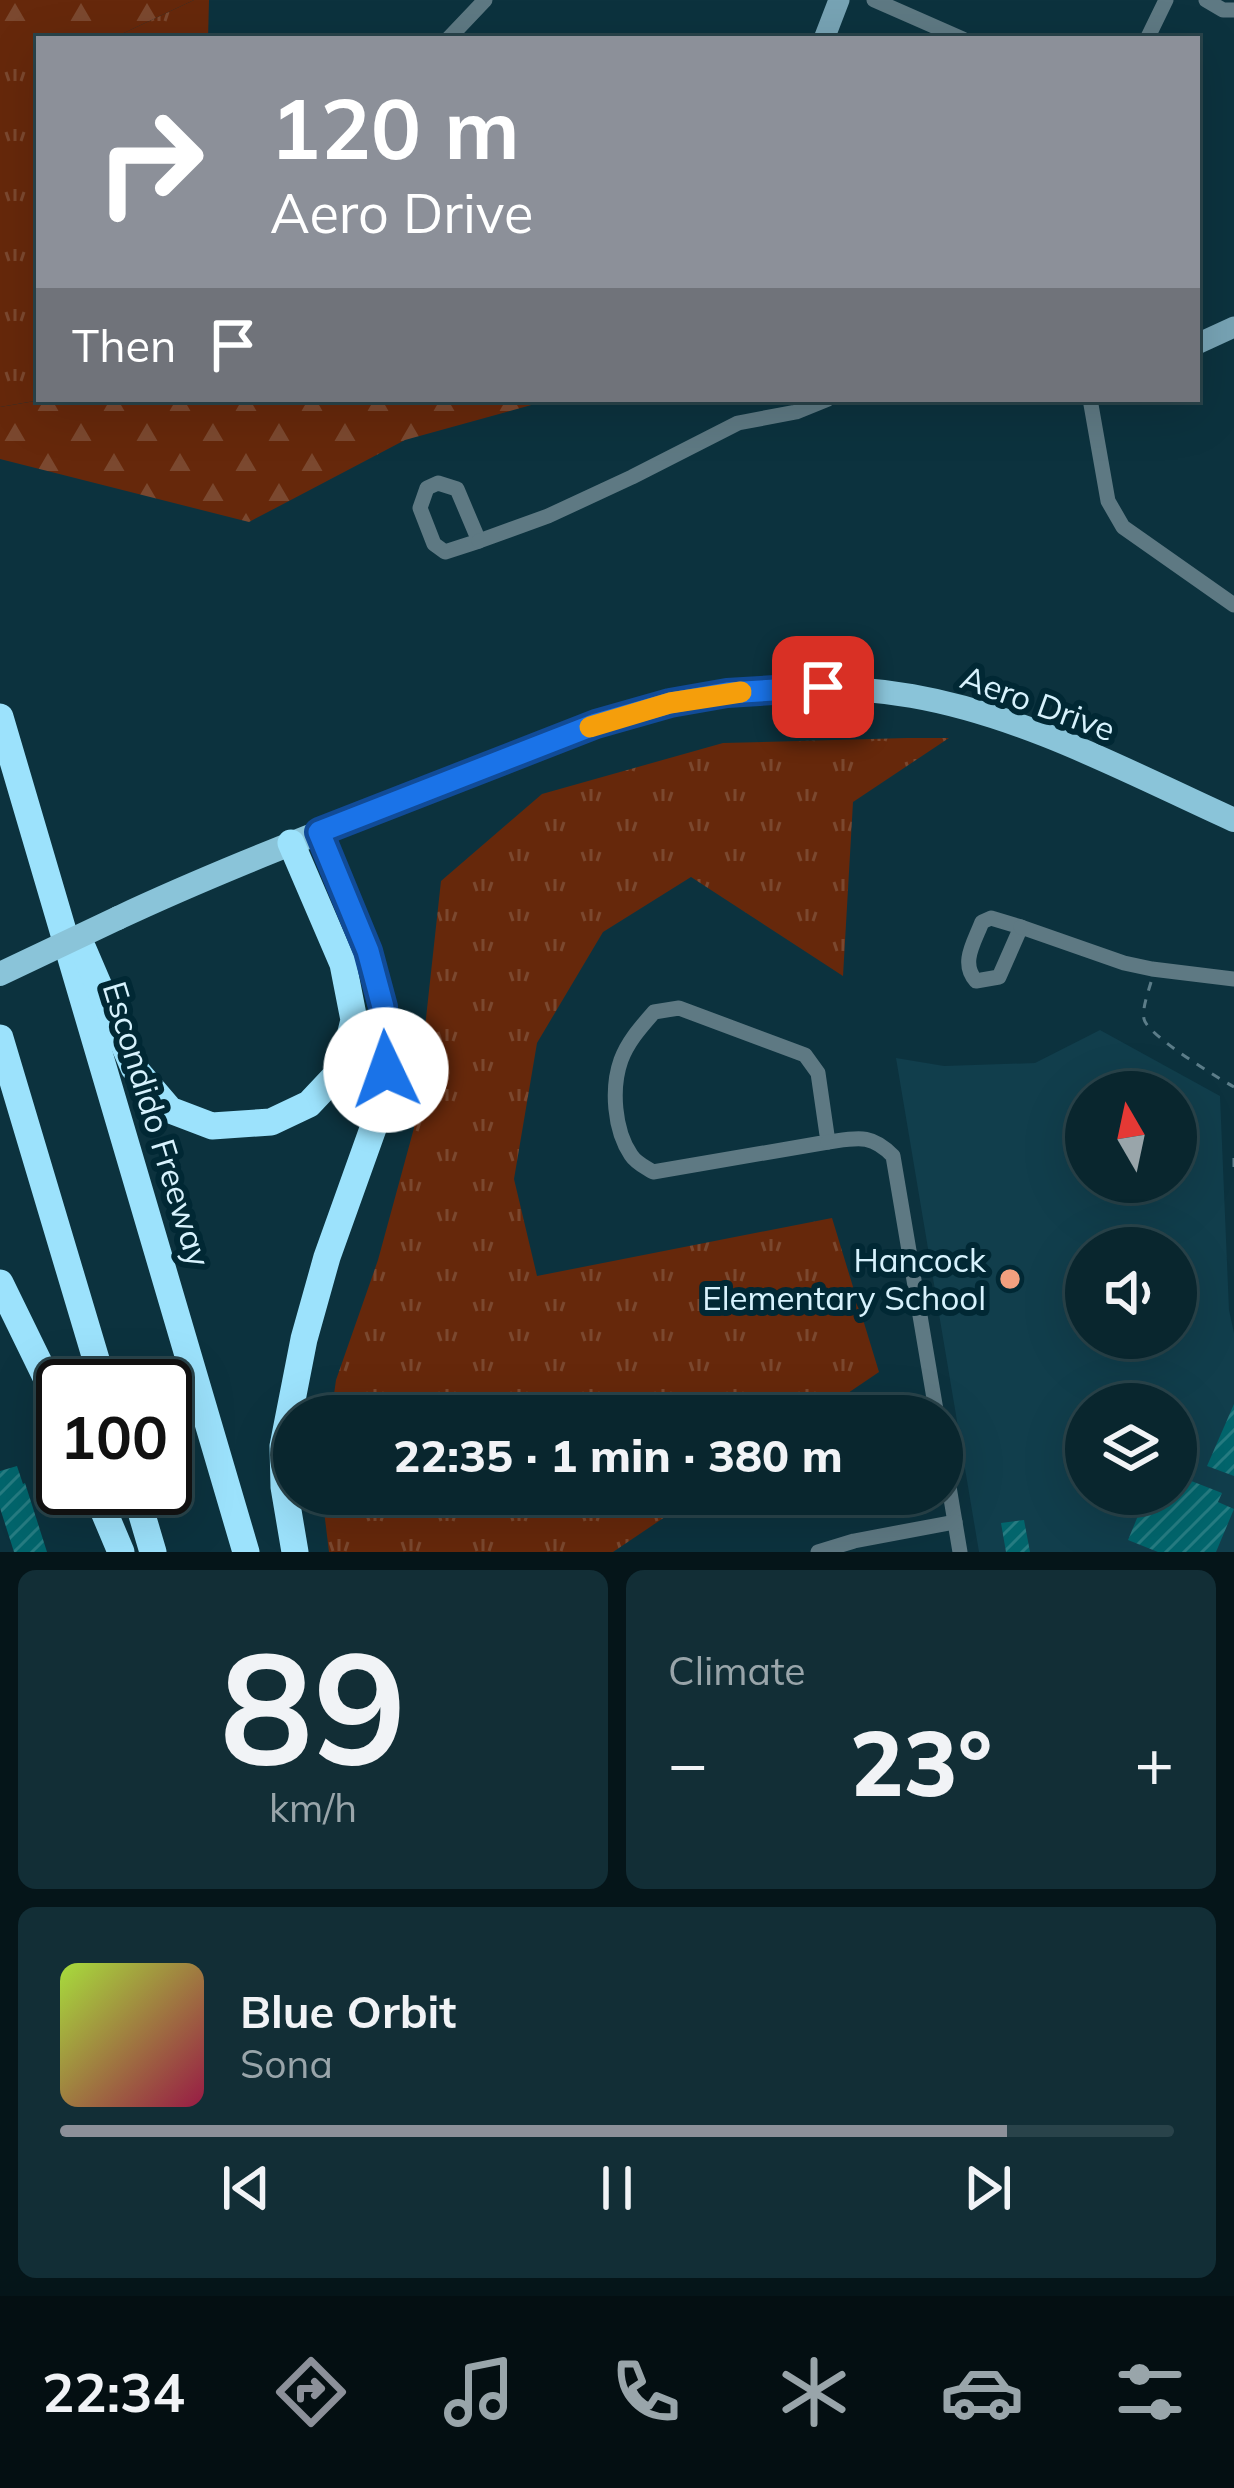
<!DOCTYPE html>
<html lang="en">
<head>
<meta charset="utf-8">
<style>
	body { margin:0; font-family:Mulish,sans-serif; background:#122e36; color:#f1f3f6; height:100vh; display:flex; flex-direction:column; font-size:45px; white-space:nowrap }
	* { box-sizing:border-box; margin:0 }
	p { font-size:39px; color:#99a5aa }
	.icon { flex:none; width:66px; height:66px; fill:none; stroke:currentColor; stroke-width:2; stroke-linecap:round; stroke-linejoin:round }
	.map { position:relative; height:1552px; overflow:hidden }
	.drawer { display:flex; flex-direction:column; gap:18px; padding:18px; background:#051519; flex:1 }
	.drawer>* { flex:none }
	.banner { position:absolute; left:36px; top:36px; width:1164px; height:366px; border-radius:0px; box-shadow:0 12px 48px #0002,0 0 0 3px #29434a; background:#8c9099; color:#fff; overflow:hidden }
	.needle { width:78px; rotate:351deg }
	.fabs { position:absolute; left:1065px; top:1071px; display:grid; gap:24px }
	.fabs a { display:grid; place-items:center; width:132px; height:132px; border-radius:50%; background:#09262e; box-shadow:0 12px 48px #0002,0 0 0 3px #29434a; font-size:60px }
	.speed { position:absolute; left:36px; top:1359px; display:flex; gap:24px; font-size:60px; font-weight:700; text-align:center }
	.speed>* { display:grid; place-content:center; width:156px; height:156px; border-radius:50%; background:#09262e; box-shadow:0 12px 48px #0002,0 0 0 3px #29434a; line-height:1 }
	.speed .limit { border:6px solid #111; border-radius:18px; background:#fff; color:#111 }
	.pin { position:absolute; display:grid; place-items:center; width:102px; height:102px; color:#fff; margin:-51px; border-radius:24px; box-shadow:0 6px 18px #0006 }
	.me { position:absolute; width:132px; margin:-66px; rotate:357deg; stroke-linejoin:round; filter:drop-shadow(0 0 9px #0008) }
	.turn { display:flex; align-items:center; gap:42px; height:252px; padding:0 36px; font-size:54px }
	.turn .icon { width:156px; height:156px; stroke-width:2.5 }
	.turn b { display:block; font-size:84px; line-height:102px }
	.then { display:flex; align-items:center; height:114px; padding:0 36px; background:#0003; gap:24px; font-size:45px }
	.big { font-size:90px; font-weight:800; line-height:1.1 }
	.drawer .card { flex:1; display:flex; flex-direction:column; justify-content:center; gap:18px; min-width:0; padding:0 42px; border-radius:18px; background:#122e36 }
	.drawer .dial { align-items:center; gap:0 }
	.dial b { font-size:156px; line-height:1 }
	.song { display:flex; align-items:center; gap:36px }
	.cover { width:144px; height:144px; border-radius:18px; background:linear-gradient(135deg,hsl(80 70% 55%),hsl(340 70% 35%)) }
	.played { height:12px; border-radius:6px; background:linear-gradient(90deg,#8c9099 85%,#29434a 85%) }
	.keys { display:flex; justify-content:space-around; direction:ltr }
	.heat { display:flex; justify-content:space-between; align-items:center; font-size:66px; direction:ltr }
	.drawer .tiles { flex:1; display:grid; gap:18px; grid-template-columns:1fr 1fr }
	.card:last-child { grid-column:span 2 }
	.trip { position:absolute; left:273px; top:1395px; width:690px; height:120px; border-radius:60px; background:#09262e; box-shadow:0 12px 48px #0002,0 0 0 3px #29434a; font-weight:800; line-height:120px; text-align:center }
	.menu { display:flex; height:192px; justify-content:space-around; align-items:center; background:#040f12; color:#99a5aa }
	.menu .icon { width:84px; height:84px }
	.menu .active { color:#8c9099 }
	.menu b { font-size:54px; color:#f1f3f6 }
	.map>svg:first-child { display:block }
	.built { fill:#113e4c; fill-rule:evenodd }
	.grass { fill:url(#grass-tufts) }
	.forest { fill:url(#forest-firs) }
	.building { fill:url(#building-hatch) }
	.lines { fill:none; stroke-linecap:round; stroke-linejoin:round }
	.path { stroke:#5c7d89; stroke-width:3; stroke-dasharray:9 9; stroke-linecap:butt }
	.street { stroke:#5e7983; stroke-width:15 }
	.secondary { stroke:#77a3b4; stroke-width:21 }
	.primary { stroke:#8ac4d9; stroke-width:24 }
	.highway { stroke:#9ce2fc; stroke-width:27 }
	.primary-bridge { stroke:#8ac4d9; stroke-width:24 }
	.route-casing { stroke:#114b97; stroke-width:30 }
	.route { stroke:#1a73e8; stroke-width:21 }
	.slow { stroke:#f59e0b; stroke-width:21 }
	.poi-dot { fill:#f2a07f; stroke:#012834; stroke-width:4.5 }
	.labels { text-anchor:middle; stroke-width:12; stroke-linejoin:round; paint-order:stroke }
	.street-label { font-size:33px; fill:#d7f2fd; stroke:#012834 }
	.poi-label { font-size:33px; fill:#d7f2fd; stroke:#012834; text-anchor:end }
</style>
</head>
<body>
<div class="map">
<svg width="1234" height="1552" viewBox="0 0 1234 1552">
	<defs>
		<pattern id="grass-tufts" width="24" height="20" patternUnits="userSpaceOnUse" patternTransform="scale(3)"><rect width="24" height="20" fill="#66280b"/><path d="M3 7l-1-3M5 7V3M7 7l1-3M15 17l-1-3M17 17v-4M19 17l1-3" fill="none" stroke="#7b482f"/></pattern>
		<pattern id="forest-firs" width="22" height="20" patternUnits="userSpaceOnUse" patternTransform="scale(3)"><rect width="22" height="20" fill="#66280b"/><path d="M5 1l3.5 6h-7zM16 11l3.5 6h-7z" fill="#7b482f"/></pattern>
		<pattern id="building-hatch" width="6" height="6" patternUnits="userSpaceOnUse" patternTransform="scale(3)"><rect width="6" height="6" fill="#02656c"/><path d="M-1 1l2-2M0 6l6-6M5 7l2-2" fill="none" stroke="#267c82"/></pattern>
	</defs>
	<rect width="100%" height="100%" fill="#0c323e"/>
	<path class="built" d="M1100 1030 1220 1096 1229 1310 1234 1333V1552H979L896 1058 944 1066 1035 1063ZM1086 1092H1176V1182H1086ZM1086 1248H1176V1338H1086ZM1086 1404H1176V1494H1086Z"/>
	<g class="grass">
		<polygon points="194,0 209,0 208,39 111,39"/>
		<polygon points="0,59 39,59 39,399 46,399 0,407"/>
		<polygon points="907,738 949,738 853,802 843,976 691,877 603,932 537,1043 514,1179 537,1276 832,1218 879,1372 814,1416 331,1416 336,1380 378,1260 414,1128 441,881 542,794 723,743"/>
		<polygon points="322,1494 699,1494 613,1552 329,1552"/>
	</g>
	<g class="forest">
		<polygon points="0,0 194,0 111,39 39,39 39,59 0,59"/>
		<polygon points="47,399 553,399 405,440 249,522 0,459 0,407"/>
	</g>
	<g class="building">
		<polygon points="1234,1404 1234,1476 1207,1466"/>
		<polygon points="17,1466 23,1484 25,1483 47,1552 14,1552 0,1508 0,1471"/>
		<polygon points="1176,1475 1222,1493 1218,1502 1234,1509 1216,1552 1158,1552 1128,1540 1147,1494 1176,1494"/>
		<polygon points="1024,1520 1030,1552 1006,1552 1001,1523"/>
	</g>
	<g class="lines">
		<g class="path">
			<path d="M1151 982C1148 993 1142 1008 1144 1019 1147 1035 1218 1078 1234 1087"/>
			<polyline points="1234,1158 1234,1176"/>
		</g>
		<g class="street">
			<polyline points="874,0 963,39"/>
			<polyline points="1206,0 1223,10 1234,10"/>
			<polyline points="448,39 485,0"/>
			<polyline points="1147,39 1166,0"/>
			<polyline points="1090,399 1108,501 1123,527 1234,605"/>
			<polygon points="438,483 457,489 479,541 445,552 434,544 420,508 427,488"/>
			<polyline points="479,541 548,516 632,477 738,423 796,412 828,399"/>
			<path d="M991 918 1021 927 999 977 976 981C960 963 974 943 982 922Z"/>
			<polyline points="1021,927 1124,963 1152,969 1234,979"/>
			<path d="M679 1008 805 1055 818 1073 828 1142 653 1172C645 1167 636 1163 631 1155 614 1130 611 1088 621 1060 628 1041 641 1027 654 1012Z"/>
			<path d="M828 1142C857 1138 871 1133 893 1156L937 1416"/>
			<polyline points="942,1445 960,1552"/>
			<polyline points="818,1552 854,1541 955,1522"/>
		</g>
		<g class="secondary">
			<polyline points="824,39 839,0"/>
			<polyline points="1197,344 1234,327"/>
		</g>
		<path class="primary" d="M118 918C212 874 308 837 404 799 490 765 578 725 669 703 746 685 834 683 912 696 1026 716 1130 773 1234 820"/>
		<g class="highway">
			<polyline points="0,717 246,1552"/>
			<polyline points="83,949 134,1068 170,1110 212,1126 271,1122 309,1104 342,1069 354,1020 343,964 291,843"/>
			<polyline points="0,1038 104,1386"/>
			<polyline points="0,1283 63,1412"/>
			<polyline points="94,1488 121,1552"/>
			<polyline points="134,1488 153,1552"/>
			<polyline points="295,1552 284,1487 283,1446 304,1339 327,1257 375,1123 386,1071 383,1007 367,951 319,832"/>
		</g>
		<polyline class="primary-bridge" points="0,974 118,918"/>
	</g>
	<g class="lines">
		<defs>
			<polyline id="route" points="386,1070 383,1007 368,951 319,832 596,724 670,703 727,693 823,687"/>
		</defs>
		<use href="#route" class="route-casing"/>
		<use href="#route" class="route"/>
		<polyline class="slow" points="590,727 670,703 741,692"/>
	</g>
	<circle class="poi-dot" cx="1010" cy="1279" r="12"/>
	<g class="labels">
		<g class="street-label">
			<text transform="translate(1038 703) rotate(20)" y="12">Aero Drive</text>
			<text transform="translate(157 1124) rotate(73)" y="12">Escondido Freeway</text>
		</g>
		<g class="poi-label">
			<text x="986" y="1272">Hancock<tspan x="986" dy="38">Elementary School</tspan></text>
		</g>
	</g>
</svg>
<div class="fabs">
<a><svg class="needle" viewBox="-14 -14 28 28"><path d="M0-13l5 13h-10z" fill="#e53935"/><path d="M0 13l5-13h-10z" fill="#99a5aa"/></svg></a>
<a><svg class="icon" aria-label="sound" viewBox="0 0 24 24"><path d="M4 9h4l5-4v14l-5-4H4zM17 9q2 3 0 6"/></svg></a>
<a><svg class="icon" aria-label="layers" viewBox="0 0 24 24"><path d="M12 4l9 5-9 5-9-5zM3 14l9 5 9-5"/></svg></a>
</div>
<div class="speed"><div class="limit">100</div></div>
<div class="pin" style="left:823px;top:687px;background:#d93025"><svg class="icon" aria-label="arrive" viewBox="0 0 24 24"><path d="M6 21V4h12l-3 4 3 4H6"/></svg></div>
<svg class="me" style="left:386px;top:1070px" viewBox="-20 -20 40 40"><circle r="19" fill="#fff"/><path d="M0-13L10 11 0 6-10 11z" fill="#1a73e8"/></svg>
<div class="trip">22:35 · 1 min · 380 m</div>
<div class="banner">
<div class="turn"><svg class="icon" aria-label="right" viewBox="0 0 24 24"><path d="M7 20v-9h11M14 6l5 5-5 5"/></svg><div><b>120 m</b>Aero Drive</div></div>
<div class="then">Then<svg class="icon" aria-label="arrive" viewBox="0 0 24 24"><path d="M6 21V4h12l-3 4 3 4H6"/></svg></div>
</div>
</div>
<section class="drawer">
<div class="tiles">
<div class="card dial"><b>89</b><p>km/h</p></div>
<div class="card"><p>Climate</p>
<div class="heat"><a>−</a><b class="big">23°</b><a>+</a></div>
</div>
<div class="card">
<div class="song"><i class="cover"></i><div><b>Blue Orbit</b><p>Sona</p></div></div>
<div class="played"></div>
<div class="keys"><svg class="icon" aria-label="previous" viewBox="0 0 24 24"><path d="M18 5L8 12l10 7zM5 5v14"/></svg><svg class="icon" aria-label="pause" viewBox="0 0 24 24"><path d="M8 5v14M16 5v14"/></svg><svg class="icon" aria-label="next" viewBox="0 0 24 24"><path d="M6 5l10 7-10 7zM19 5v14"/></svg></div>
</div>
</div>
</section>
<nav class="menu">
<b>22:34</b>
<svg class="icon active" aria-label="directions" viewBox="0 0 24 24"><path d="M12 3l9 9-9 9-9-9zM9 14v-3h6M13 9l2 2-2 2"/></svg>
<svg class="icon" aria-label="music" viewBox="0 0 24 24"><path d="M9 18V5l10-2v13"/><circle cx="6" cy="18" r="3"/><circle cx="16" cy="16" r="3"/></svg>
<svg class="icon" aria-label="phone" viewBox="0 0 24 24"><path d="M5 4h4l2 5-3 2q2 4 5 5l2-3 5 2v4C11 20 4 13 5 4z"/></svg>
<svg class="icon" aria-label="climate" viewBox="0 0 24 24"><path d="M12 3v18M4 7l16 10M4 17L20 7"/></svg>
<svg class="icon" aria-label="car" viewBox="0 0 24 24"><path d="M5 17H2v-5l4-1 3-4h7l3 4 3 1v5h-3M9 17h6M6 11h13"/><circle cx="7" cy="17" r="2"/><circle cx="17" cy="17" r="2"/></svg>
<svg class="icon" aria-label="filters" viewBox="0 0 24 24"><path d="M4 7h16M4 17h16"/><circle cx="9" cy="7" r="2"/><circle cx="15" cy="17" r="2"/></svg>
</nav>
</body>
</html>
